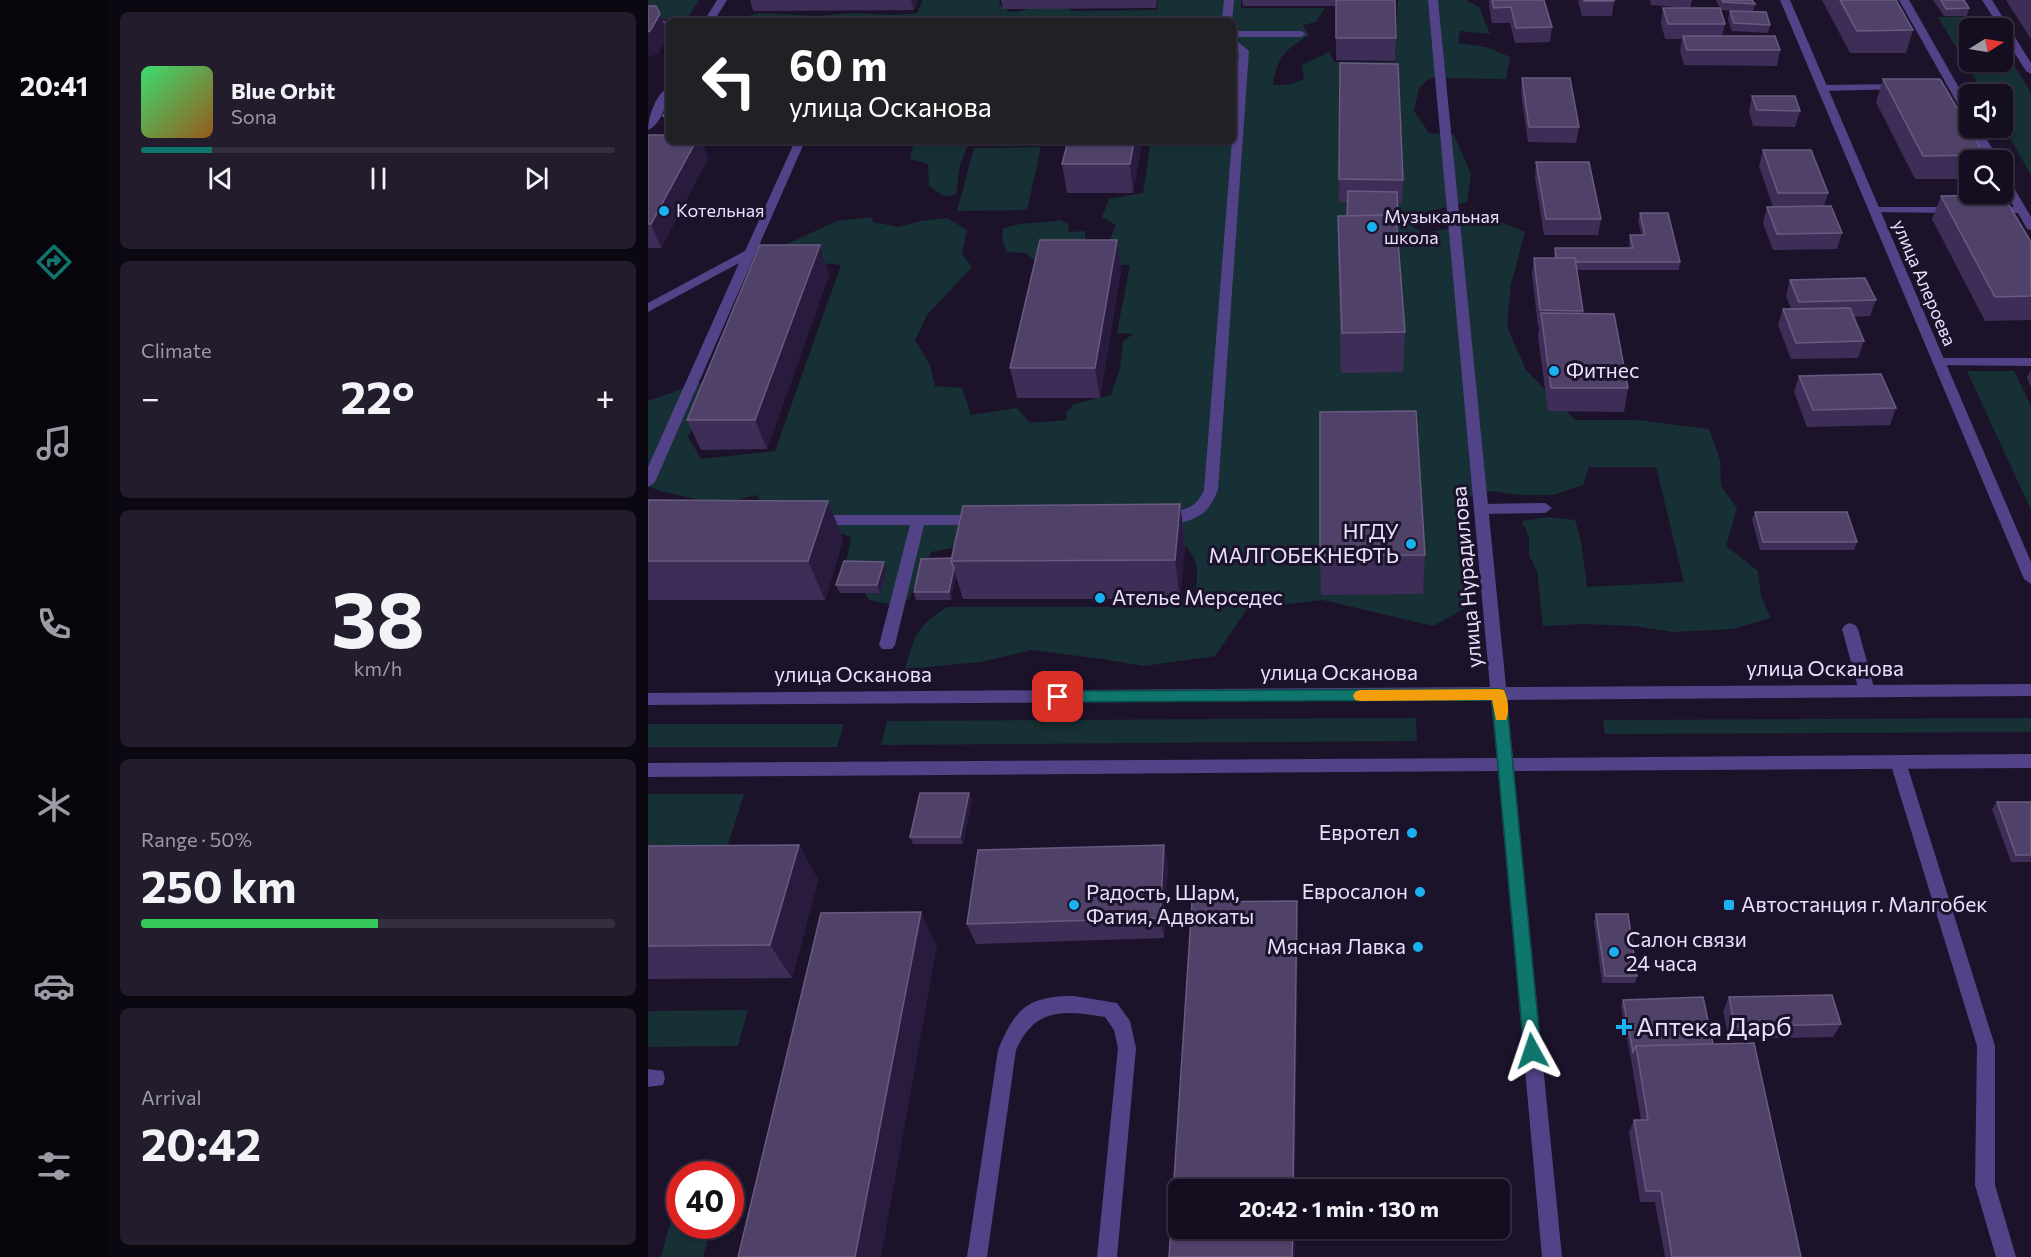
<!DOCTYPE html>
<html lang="en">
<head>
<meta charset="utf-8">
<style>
	body { margin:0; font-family:Commissioner,sans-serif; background:#221c2d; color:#f1f3f6; height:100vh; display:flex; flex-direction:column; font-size:22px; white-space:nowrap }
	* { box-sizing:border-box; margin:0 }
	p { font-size:20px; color:#9d9ca5 }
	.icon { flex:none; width:33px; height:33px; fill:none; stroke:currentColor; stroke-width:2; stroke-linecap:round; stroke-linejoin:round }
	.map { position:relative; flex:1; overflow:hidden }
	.sheet { display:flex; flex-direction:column; gap:12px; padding:12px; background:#0c0812; width:540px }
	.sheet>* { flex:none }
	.hud { position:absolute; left:18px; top:18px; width:570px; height:126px; border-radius:9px; box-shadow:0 2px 4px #0004,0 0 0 2px #342e3e; background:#202124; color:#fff; overflow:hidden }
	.needle { width:39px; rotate:79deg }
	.controls { position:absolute; left:1311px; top:18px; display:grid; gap:12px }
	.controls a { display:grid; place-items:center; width:54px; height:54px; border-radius:9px; background:#150e20; box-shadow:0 2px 4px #0004,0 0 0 2px #342e3e; font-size:30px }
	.speed { position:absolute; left:18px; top:1161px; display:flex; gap:12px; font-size:30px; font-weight:700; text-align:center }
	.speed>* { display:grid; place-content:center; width:78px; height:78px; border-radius:50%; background:#150e20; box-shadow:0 2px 4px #0004,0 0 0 2px #342e3e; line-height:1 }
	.speed .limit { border:9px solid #d22; background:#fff; color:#111 }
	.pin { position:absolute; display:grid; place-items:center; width:51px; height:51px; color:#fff; margin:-26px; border-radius:12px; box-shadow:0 3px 9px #0006 }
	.me { position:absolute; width:66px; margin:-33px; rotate:355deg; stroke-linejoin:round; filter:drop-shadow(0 0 4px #0008) }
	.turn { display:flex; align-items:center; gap:21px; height:126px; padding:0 24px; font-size:27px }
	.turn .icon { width:78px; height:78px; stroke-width:2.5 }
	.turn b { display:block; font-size:42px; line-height:51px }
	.big { font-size:45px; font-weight:700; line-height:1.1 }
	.sheet .widget { flex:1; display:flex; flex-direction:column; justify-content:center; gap:9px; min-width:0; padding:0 21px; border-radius:9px; background:#221c2d }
	.sheet .dial { align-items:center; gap:0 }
	.dial b { font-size:78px; line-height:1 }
	.song { display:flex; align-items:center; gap:18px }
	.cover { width:72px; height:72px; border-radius:9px; background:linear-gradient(135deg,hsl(140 70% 55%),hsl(30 70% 35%)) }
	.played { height:6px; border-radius:3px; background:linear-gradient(90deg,#0f766e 15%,#342e3e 15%) }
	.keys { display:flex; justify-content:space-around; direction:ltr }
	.heat { display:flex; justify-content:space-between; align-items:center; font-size:33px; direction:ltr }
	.charge { height:9px; border-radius:4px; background:linear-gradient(90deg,#34c759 50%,#342e3e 0) }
	.trip { position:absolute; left:520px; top:1179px; width:342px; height:60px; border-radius:9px; background:#150e20; box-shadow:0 2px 4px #0004,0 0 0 2px #342e3e; font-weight:700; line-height:60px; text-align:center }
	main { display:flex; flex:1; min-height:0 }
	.tabs { display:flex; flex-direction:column; width:108px; justify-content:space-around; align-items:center; background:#08060d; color:#9d9ca5 }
	.tabs .icon { width:42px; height:42px }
	.tabs .selected { color:#0f766e }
	.tabs b { font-size:27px; color:#f1f3f6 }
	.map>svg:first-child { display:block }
	.green { fill:#173035 }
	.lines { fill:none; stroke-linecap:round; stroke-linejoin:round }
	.service { fill:#524287; fill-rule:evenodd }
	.minor { fill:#524287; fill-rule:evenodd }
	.tertiary { fill:#524287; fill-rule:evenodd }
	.wall { fill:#3e2e57 }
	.shaded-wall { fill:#291b3e }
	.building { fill:#504169; stroke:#685a80; stroke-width:1.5 }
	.route { fill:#0f766e; stroke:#0a4d48; stroke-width:1.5 }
	.slow { fill:#f59e0b }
	.poi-dot { fill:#19b1ef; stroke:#1c132b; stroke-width:2 }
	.labels { text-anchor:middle; stroke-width:6; stroke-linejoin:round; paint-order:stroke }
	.far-poi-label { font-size:18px; fill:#e9e0fd; stroke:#1c132b; text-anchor:start }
	.far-street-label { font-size:18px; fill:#e9e0fd; stroke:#1c132b }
	.poi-label { font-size:21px; fill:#e9e0fd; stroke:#1c132b; text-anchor:start }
	.street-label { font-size:21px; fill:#e9e0fd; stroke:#1c132b }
	.near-poi-label { font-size:26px; fill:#e9e0fd; stroke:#1c132b; text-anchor:start }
</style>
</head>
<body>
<main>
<nav class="tabs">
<b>20:41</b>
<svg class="icon selected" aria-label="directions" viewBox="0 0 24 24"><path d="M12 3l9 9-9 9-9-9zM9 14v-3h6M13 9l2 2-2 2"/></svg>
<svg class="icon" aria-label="music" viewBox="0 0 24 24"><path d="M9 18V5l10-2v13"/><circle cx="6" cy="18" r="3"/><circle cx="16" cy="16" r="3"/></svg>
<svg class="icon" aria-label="phone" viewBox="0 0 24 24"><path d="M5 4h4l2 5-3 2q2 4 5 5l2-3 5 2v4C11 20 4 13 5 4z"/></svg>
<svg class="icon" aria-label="climate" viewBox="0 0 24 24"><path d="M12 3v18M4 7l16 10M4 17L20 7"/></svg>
<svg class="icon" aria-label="car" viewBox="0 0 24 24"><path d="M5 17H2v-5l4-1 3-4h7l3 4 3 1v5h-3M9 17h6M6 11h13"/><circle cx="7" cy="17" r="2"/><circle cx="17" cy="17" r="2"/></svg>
<svg class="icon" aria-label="filters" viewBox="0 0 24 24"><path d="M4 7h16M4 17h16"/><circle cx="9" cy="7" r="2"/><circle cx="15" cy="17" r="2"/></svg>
</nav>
<section class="sheet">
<div class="widget">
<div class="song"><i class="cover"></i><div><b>Blue Orbit</b><p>Sona</p></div></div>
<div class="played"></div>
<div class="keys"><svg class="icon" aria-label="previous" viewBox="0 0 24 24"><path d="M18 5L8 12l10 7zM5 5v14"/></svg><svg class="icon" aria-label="pause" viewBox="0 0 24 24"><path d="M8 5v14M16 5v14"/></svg><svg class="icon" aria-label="next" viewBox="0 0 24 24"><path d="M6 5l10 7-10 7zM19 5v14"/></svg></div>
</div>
<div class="widget"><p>Climate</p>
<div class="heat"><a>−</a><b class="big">22°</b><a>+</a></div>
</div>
<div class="widget dial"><b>38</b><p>km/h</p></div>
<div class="widget"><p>Range · 50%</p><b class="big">250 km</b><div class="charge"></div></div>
<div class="widget"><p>Arrival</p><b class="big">20:42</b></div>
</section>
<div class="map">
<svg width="1383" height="1257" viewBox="0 0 1383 1257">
	<rect width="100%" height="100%" fill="#1c132b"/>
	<g class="green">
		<polygon points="0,0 51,0 39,19 0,19"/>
		<path d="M275 0H352L351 4 362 12C380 12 395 2 413 1L423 11 509 10 510 0H593V8H677L668 22 655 25 661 35C638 49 629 57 625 85H641L656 79 654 65 681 52 686 62H747L750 0H818L831 7 842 34 812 31 810 43 838 47 862 57 858 79 782 78 771 88 766 111 781 133 806 135 823 174 819 202 778 212 760 223 774 233 799 229 837 215 877 232 863 284 859 327 878 370 927 420H989L1061 429 1072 460 1073 486 1089 508 1078 546 1110 571 1113 596 1123 618 1085 629 1025 632 986 626 935 624 895 626 889 571 881 555V537L874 521 900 517 927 520 933 541 939 587 1036 582 1008 467H941L935 485 905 495H871L843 491 811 500 821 606 785 626 675 600 599 609 567 656 496 666 454 659 384 650 332 662 257 669C267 635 268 627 299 607H521L547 593C552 565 549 557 529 537L334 534 305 548 283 552 260 600 241 604 221 600 198 562 203 537 113 503 109 495 69 504 12 491 0 486V401L54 382 63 396 40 437 53 459 127 451 193 265 121 258 141 243 189 221 224 217 225 222 250 227 273 221 299 218 319 230 314 254 324 267 279 315 267 340 282 365 287 386 314 388 323 415 369 408 382 423 419 420 418 413 426 404 463 395 472 368 475 341 485 334 469 333 482 265H456L461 241 468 225 454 217 461 199 495 193 503 141H585V21H98L100 16 112 13 167 16 205 13 246 15 269 13Z"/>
		<polygon points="1336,16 1343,28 1322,28 1322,62 1354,62 1355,47 1383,93 1383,175 1355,126 1354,94 1336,94 1290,17"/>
		<polygon points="270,141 333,141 319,147 312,165 308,195 296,196 281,186 280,164 262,159 265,146"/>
		<polygon points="393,147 379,210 309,211 326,148"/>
		<path d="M412 220 420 224 421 232 437 231V240L429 251 386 260 378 253 359 252 354 240 355 229C373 221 392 224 412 220Z"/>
		<polygon points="1319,371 1366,371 1383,406 1383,510"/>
		<polygon points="768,718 769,741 233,745 239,721"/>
		<polygon points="1383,718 1383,732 957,734 955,720"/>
		<polygon points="0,724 196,724 189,747 0,747"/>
		<polygon points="0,794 96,794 74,863 0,863"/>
		<polygon points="100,1010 90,1046 0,1047 0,1011"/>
		<polygon points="31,1191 32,1226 63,1226 55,1257 13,1257"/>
	</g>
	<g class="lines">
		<g class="service">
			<polygon points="69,0 79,0 66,21 56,21"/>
			<polygon points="576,0 586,0 584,21 574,21"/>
			<polygon points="1251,0 1261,0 1322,107 1322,120 1317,117"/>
			<polygon points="1334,0 1344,0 1383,63 1383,74 1378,71 1354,33 1354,28 1352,28"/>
			<polygon points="0,20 24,21 21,21 21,26 0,26"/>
			<polygon points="585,31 653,31 658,34 653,37 585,37"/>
			<path d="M585 38 601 51 570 490C566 499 562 508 554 514 544 521 514 531 506 519L508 515C529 509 546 514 556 490L591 52 585 46Z"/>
			<polygon points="1253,84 1257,85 1257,89 1174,91 1169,88 1174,85"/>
			<path d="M21 87C21 100 13 125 0 130 0 117 8 93 21 87Z"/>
			<polygon points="1322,128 1332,128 1351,160 1341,160"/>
			<polygon points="147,141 157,141 7,482 0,487 0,467 91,263 0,312 0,303 97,251"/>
			<polygon points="1354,173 1359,176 1383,217 1383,230 1379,229 1370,213 1343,213 1337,210 1343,207 1366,207 1354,187"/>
			<polygon points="1225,207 1307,207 1313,210 1307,213 1221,212 1221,208"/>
			<polygon points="1290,358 1383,358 1383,366 1286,365 1284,362"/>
			<polygon points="897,503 904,508 897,513 834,514 827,509 834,504"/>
			<polygon points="168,515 333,515 340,520 333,525 276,525 247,645 244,649 234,649 231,645 262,525 168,525 161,520"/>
			<polygon points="1202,623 1207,625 1210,629 1227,691 1224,695 1219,697 1214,695 1211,691 1194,629 1197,625"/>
			<polygon points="1250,755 1256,757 1258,762 1347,1046 1347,1185 1368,1257 1348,1257 1327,1185 1329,1046 1242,762 1244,757"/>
			<path d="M426 996 469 1003 482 1021 488 1048 469 1257H449L470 1048 466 1030 457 1017C416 1010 387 1007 368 1050L339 1257H319L350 1050C367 1009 379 996 426 996Z"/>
			<polygon points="0,1069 15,1071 17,1078 15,1085 0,1087"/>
		</g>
		<polygon class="minor" points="1132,0 1142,0 1383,562 1383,584 1376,579"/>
		<polygon class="tertiary" points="780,0 790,0 858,687 1383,684 1383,696 859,700 865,758 1383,754 1383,768 866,771 914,1257 894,1257 850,771 0,777 0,763 849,758 843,700 0,705 0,693 842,687"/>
	</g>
	<g class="wall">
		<polygon points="102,0 270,0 266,10 105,11"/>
		<polygon points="353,0 509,0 508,8 355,9"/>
		<polygon points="594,0 747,0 748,38 747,61 688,60 688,6 595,6"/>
		<polygon points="841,0 896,0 904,27 902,42 867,43 862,23 844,23 841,6"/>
		<polygon points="930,0 966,0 964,16 934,16"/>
		<polygon points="1002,0 1044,0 1042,8 1077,24 1074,36 1132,50 1129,66 1036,65 1032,51 1034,39 1017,39 1013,23 1015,8 1038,8 1003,5"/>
		<polygon points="1068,0 1104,0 1107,4 1105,12 1122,25 1120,33 1084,31 1080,19 1082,11 1093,11 1073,10"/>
		<polygon points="1174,0 1248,0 1265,30 1258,53 1202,53"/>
		<polygon points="1285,0 1316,0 1321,8 1319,16 1296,16"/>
		<polygon points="1358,0 1383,0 1383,39"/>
		<polygon points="692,63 755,180 754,203 749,203 749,231 757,332 755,372 693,373 690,255 690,216 700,216 700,202 691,202"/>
		<polygon points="874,78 931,127 928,143 880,142 873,93"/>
		<polygon points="1235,79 1337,155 1335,160 1322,160 1322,179 1267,179 1228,102"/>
		<polygon points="1104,96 1152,111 1147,127 1105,126 1101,111"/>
		<polygon points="21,105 21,131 15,116"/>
		<polygon points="0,135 60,158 13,248 0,248"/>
		<polygon points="494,141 485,193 419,193 414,164"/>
		<polygon points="1115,150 1180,193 1176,206 1194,233 1189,249 1125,250 1115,223 1119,207 1125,207 1111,166"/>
		<polygon points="888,162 953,219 950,235 896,235 887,178"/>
		<polygon points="1293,196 1383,242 1383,320 1337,321 1284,219"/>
		<polygon points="992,213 1032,262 1031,270 929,270 935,311 935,314 980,388 976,412 900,411 890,337 891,327 890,326 884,274 886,258 906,258 907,248 982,248 981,243 982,235 994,235 990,221"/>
		<polygon points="172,245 181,275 119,449 53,450 39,420"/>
		<polygon points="473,270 452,398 369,398 362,368"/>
		<polygon points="1142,280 1228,300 1222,316 1205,317 1216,341 1210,358 1143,359 1130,325 1135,309 1143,309 1138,296"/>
		<polygon points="1383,369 1383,387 1379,378"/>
		<polygon points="1151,376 1248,408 1242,425 1159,427 1146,392"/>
		<polygon points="0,500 180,501 195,540 177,600 0,600"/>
		<polygon points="532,504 537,544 532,599 315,599 308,576 303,600 268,600 266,592 304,558"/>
		<polygon points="1107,512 1209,542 1206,550 1112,550 1104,520"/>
		<polygon points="777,555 775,594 673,595 672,556"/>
		<polygon points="239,570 232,593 192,593 188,585"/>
		<polygon points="321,793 324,800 315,844 265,844 262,837"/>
		<polygon points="1349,802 1383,802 1383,862 1363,862 1344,809"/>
		<polygon points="151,845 170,880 144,978 0,979 0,846"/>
		<polygon points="516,845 520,866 516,938 328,944 319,924"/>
		<polygon points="948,914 989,976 987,983 954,983 946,921"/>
		<polygon points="1081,997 1193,1024 1185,1037 1081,1039 1075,1011"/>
		<polygon points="975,1000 1065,1044 1153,1257 1017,1257 1007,1202 992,1202 981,1132 986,1120 993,1120 983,1059 973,1006"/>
	</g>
	<g class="shaded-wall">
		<polygon points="263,0 270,0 266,10"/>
		<polygon points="12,14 21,36 10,54 0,57 0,32"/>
		<polygon points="48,141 54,141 60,158 13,248 3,224"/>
		<polygon points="486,141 494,141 485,193 482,164"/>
		<polygon points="469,240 473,270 452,398 447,368"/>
		<polygon points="172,245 181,275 119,449 107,420"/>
		<polygon points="180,501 195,540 177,600 160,561"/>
		<polygon points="532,504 537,544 532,599 527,560"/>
		<polygon points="236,562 239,570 232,593 229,585"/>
		<polygon points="306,568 308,576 303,600 301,592"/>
		<polygon points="321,793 324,800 315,844 312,837"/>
		<polygon points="151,845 170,880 144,978 122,945"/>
		<polygon points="516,845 520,866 516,938 512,918"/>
		<polygon points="649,901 650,935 647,1190 645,1190"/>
		<polygon points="273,912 289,946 233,1257 207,1257"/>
		<polygon points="645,1228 647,1228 647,1257 644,1257"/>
	</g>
	<g class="building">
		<polygon points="688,0 747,0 748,38 688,38"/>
		<polygon points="844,0 896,0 904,27 868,28 863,7 846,8"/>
		<rect x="936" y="0" width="30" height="1"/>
		<polygon points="1074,0 1104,0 1107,4 1075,2"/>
		<polygon points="1192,0 1248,0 1265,30 1209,31"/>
		<polygon points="1293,0 1316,0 1321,8 1298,9"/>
		<polygon points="0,6 8,6 12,14 2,31 0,32"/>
		<polygon points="1015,8 1072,8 1077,24 1020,24"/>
		<polygon points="1082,11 1118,12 1122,25 1086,23"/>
		<polygon points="1035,36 1127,36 1132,50 1039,50"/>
		<polygon points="692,63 750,64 755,180 691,179"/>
		<polygon points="874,78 922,78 931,127 881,127"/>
		<polygon points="1235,79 1292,79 1337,155 1275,156"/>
		<polygon points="1104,96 1147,96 1152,111 1109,110"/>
		<polygon points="21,105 21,116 15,116"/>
		<polygon points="0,135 21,135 21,141 48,141 3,224 0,224"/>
		<polygon points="420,141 486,141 482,164 414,164"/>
		<polygon points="1115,150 1163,150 1180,193 1130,193"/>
		<polygon points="888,162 941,162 953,219 898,219"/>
		<polygon points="700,191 749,192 750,216 748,216 748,215 699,216"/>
		<polygon points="1355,195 1383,242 1383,296 1347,297 1293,196"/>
		<polygon points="1183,206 1194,233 1129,234 1119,207"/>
		<polygon points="992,213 1020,213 1032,262 928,262 927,258 908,258 907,248 985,248 982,235 997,235"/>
		<polygon points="748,215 757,332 694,333 690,216"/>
		<polygon points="392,240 469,240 447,368 362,368"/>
		<polygon points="112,245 172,245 107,420 39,420"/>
		<polygon points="886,258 927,258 935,311 892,310"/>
		<polygon points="1217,278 1228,300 1151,302 1142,280"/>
		<polygon points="1202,308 1216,341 1148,343 1135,309"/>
		<polygon points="893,313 966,314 980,388 903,388"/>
		<polygon points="1233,374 1248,408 1165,410 1151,376"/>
		<polygon points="768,411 777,555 672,556 672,412"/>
		<polygon points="0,500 180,501 160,561 0,561"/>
		<polygon points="532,504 527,560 303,561 315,506"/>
		<polygon points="1107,512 1199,512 1209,542 1115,542"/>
		<polygon points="304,558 303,561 306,568 301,592 266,592 273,559"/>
		<polygon points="196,561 236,562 229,585 188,585"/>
		<polygon points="272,793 321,793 312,837 262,837"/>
		<polygon points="1349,802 1383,802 1383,855 1368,855"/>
		<polygon points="151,845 122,945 0,946 0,846"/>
		<polygon points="516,845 512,918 319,924 330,850"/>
		<polygon points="649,901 645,1190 531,1190 531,1228 645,1228 644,1257 521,1257 544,902"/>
		<polygon points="273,912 207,1257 90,1257 173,913"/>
		<polygon points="948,914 980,914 989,976 957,976"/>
		<polygon points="1184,995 1193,1024 1087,1027 1081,997"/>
		<polygon points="1055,997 1065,1044 988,1046 985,1052 975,1000"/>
		<polygon points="1106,1043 1153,1257 1024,1257 1013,1191 998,1191 986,1120 1000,1120 988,1046"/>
	</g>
	<polygon class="route" points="851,689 856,690 858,694 893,1051 890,1057 884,1060 878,1057 876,1051 844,700 410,702 405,701 403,697 405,693 410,691"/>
	<path class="slow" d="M851 689 856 690C860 698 862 712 858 720H848L844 700 712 701 707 700 705 696 707 692 712 690Z"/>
	<g class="poi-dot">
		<circle cx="16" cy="211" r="6"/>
		<circle cx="724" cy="227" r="6"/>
		<circle cx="906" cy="371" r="6"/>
		<circle cx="763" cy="544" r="6"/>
		<circle cx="452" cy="598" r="6"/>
		<circle cx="764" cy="833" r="6"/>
		<circle cx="772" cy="892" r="6"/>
		<circle cx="426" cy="905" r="6"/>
		<rect x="1075" y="899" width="12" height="12" rx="3"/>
		<circle cx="770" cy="947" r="6"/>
		<circle cx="966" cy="952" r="6"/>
		<path d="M973 1018h6v6h6v6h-6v6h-6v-6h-6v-6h6z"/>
	</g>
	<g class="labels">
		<g class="far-poi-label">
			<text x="28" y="217">Котельная</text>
			<text x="736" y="223">Музыкальная<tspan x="736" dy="21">школа</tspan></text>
		</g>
		<g class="far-street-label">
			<text transform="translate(1276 283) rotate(67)" y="6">улица Алероева</text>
		</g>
		<g class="poi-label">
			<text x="918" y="378">Фитнес</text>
			<text x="751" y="539" text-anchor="end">НГДУ<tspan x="751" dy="24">МАЛГОБЕКНЕФТЬ</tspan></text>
			<text x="464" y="605">Ателье Мерседес</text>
			<text x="752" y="840" text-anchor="end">Евротел</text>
			<text x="760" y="899" text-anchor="end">Евросалон</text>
			<text x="438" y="900">Радость, Шарм,<tspan x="438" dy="24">Фатия, Адвокаты</tspan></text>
			<text x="1093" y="912">Автостанция г. Малгобек</text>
			<text x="978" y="947">Салон связи<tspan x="978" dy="24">24 часа</tspan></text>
			<text x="758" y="954" text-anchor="end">Мясная Лавка</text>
		</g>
		<g class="street-label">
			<text transform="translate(819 577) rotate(-95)" y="7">улица Нурадилова</text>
			<text x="1177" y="676">улица Осканова</text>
			<text x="691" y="680">улица Осканова</text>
			<text x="205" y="682">улица Осканова</text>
		</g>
		<g class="near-poi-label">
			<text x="988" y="1036">Аптека Дарб</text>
		</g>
	</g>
</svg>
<div class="controls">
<a><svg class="needle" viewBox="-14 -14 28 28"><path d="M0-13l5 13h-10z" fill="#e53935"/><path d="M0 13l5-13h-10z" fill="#9d9ca5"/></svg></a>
<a><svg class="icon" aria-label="sound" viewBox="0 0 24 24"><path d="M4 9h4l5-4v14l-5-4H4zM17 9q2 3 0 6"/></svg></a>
<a><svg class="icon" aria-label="search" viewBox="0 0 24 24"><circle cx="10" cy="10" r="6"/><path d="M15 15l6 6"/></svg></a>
</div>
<div class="speed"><div class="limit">40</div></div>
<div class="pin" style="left:410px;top:697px;background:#d93025"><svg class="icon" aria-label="arrive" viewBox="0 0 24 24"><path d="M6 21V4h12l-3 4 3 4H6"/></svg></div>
<svg class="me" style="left:884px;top:1051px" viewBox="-20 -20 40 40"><path d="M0-17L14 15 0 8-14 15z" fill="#0f766e" stroke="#fff" stroke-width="4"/></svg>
<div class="trip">20:42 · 1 min · 130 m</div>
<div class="hud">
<div class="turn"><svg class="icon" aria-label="left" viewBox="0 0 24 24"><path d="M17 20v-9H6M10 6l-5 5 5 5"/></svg><div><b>60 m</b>улица Осканова</div></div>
</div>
</div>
</main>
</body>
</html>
